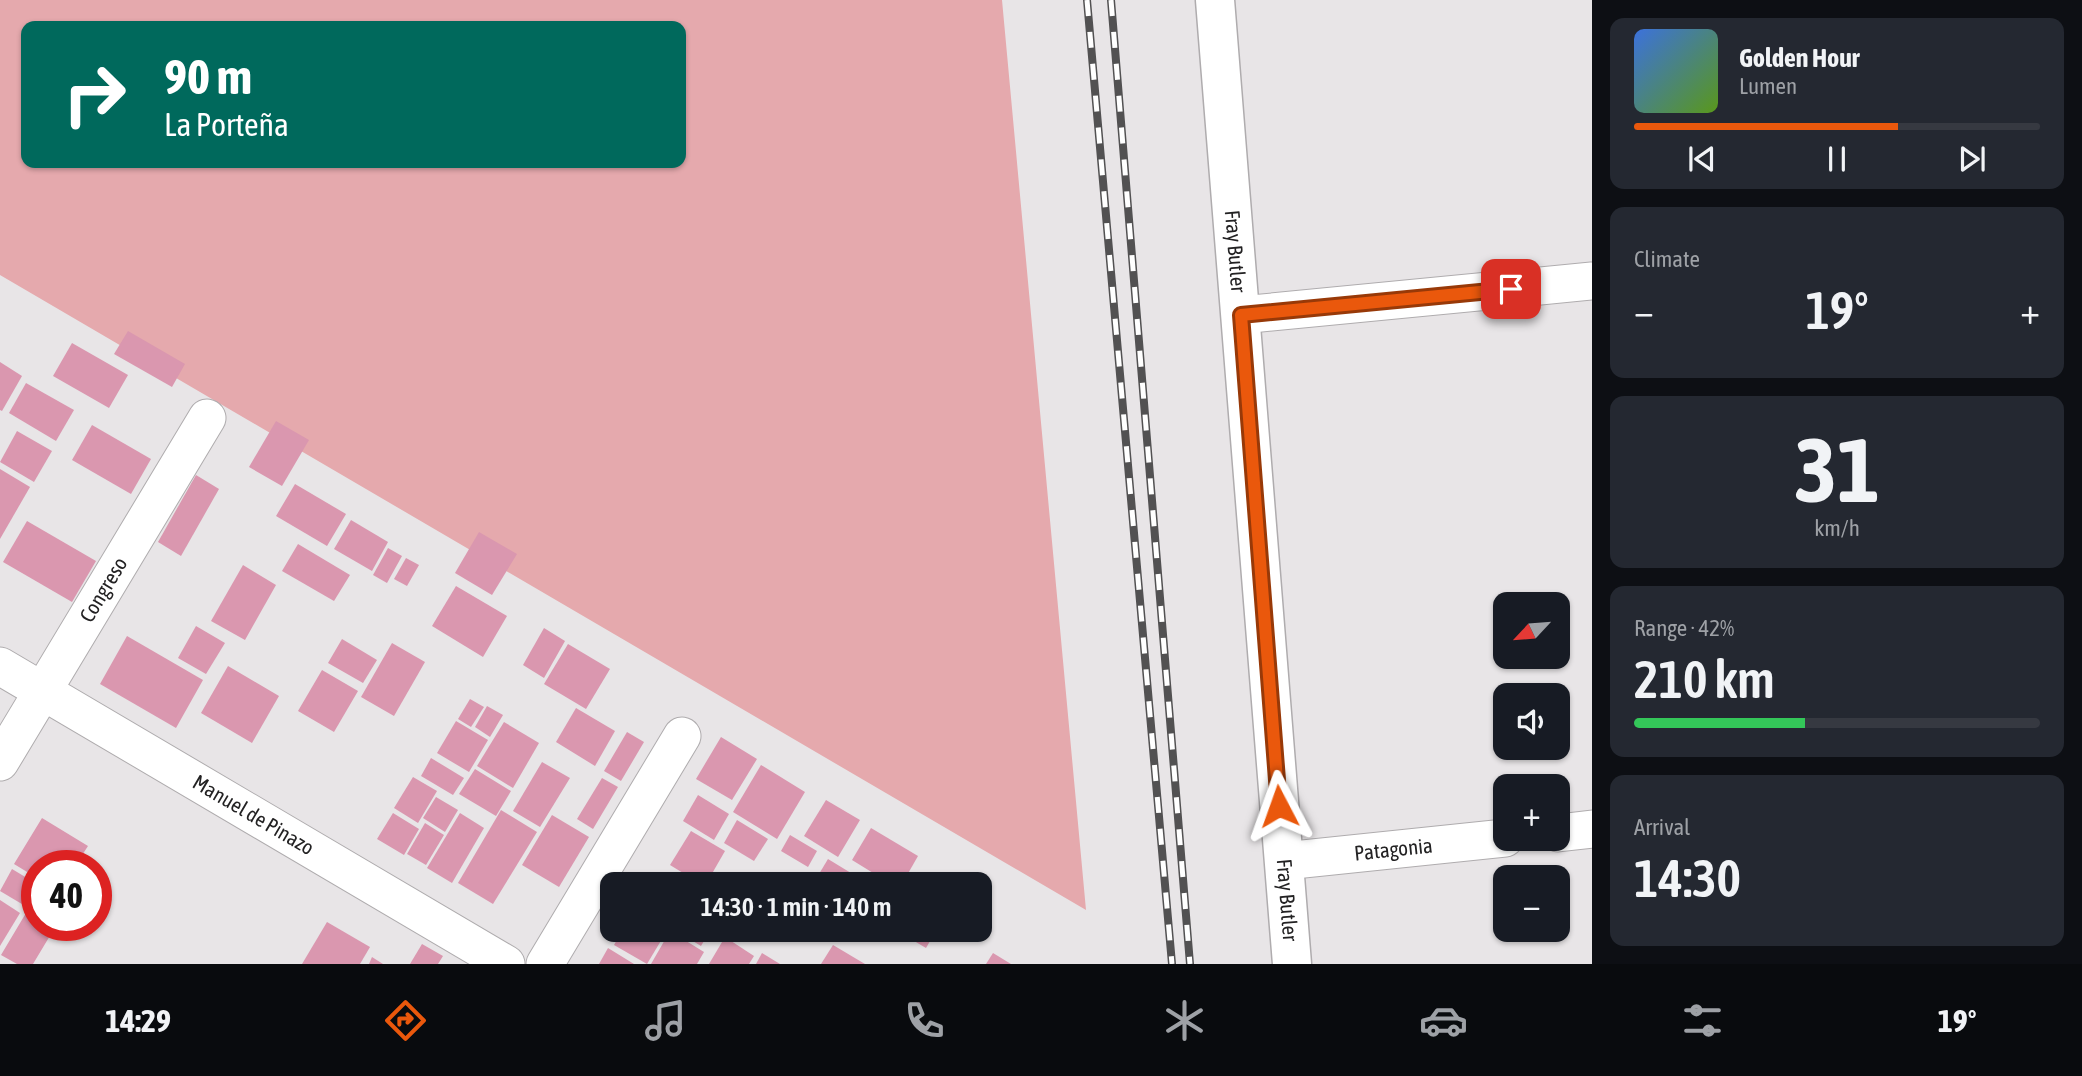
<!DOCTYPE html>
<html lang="en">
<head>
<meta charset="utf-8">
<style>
	body { margin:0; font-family:"Asap Condensed",sans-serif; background:#242831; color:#f1f3f6; height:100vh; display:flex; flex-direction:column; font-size:26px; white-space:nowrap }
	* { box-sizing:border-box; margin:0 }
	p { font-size:23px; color:#9ea1a6 }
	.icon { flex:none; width:38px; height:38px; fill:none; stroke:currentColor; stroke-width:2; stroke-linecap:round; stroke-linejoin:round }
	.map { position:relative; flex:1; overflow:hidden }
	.panel { display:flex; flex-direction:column; gap:18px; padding:18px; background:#0d0f14; width:490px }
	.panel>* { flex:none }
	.top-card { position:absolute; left:21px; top:21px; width:665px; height:147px; border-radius:14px; box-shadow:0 2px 5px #0004; background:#00695c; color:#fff; overflow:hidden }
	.needle { width:46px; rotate:244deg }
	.buttons { position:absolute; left:1493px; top:592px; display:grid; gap:14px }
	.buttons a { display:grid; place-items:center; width:77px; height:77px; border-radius:14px; background:#171b24; box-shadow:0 2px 5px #0004; font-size:35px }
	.speed { position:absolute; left:21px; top:850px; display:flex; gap:14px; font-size:35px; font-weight:700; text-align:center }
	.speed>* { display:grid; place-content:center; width:91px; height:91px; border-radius:50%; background:#171b24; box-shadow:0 2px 5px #0004; line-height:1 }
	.speed .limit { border:10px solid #d22; background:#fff; color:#111 }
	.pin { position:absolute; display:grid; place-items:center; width:60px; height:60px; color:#fff; margin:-30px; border-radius:14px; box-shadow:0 4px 10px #0006 }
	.me { position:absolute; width:77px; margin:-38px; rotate:356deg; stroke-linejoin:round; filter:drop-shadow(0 0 5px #0008) }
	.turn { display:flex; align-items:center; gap:24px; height:147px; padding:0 28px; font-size:32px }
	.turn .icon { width:91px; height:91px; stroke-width:2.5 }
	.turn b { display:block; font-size:49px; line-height:60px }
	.big { font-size:52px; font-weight:600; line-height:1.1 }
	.panel .tile { flex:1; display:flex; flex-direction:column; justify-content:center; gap:10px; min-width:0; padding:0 24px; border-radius:14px; background:#242831 }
	.panel .dial { align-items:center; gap:0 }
	.dial b { font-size:91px; line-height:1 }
	.song { display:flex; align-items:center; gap:21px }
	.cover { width:84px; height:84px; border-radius:10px; background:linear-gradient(135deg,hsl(220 70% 55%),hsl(90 70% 35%)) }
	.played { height:7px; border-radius:4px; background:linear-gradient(90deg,#ea580c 65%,#363941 65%) }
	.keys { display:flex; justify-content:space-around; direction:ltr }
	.heat { display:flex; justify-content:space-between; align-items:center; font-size:38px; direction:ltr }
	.charge { height:10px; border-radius:5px; background:linear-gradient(90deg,#34c759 42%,#363941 0) }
	.trip { position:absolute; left:600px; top:872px; width:392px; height:70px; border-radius:14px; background:#171b24; box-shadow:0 2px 5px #0004; font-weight:600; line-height:70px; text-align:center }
	.tabs { display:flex; height:112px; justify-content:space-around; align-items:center; background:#090b0e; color:#9ea1a6 }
	.tabs .icon { width:49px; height:49px }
	.tabs .current { color:#ea580c }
	.tabs b { font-size:32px; color:#f1f3f6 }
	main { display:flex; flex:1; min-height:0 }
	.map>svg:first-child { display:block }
	.green { fill:#e5a9ad; fill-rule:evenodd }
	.building { fill:#da97af }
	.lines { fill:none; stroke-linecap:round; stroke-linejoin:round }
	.minor-casing { stroke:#afacae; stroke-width:39 }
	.tertiary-casing { stroke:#afacae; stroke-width:41 }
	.minor { stroke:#fff; stroke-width:37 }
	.tertiary { stroke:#fff; stroke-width:38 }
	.rail-casing { stroke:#525152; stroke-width:8 }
	.rail { stroke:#fff; stroke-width:5; stroke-dasharray:16; stroke-linecap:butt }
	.route-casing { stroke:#983908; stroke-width:18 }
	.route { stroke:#ea580c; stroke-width:12 }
	.labels { text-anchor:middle; stroke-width:7; stroke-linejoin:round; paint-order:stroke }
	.street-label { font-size:21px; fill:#232223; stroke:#fff }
</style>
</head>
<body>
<main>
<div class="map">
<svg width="1592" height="964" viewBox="0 0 1592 964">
	<rect width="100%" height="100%" fill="#e8e5e7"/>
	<path class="green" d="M0 0H1002L1086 910 0 275ZM26 26H681V163H26Z"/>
	<g class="building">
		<polygon points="128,331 185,364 172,387 114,354"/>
		<polygon points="72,343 128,375 109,408 53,376"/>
		<polygon points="0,362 22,376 2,411 0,410"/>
		<polygon points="26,383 74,410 56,441 9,413"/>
		<polygon points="276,421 309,440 282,486 249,467"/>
		<polygon points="92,425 151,459 131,494 72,460"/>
		<polygon points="17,431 52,451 34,482 0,462"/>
		<polygon points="0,469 30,487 0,539"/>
		<polygon points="196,475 219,489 181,556 158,542"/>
		<polygon points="295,484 346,514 327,546 276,516"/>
		<polygon points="351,520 388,542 372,571 334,549"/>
		<polygon points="27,521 96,561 72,602 3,562"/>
		<polygon points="479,532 517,554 492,595 455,573"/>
		<polygon points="298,544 350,575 334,601 282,571"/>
		<polygon points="388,548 402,556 387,583 373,575"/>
		<polygon points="406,558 419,565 407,586 394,579"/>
		<polygon points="243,565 276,585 245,640 211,621"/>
		<polygon points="456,586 507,616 483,657 432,626"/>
		<polygon points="196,626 225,643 206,674 178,658"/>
		<polygon points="544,628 565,641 544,678 523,665"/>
		<polygon points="127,636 203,680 176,728 100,684"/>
		<polygon points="342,639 377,660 363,683 328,663"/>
		<polygon points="392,643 425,662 394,716 361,697"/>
		<polygon points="568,644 610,669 586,709 544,684"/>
		<polygon points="228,666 279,696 252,743 201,713"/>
		<polygon points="322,670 358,691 334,732 298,711"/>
		<polygon points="470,699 484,707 471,727 458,719"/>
		<polygon points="487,706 503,715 490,737 475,727"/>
		<polygon points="576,708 615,731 595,766 556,742"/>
		<polygon points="456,721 488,740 469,772 437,753"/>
		<polygon points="504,722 539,743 513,788 477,766"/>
		<polygon points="627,732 644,742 621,781 604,771"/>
		<polygon points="721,737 757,759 732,800 696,779"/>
		<polygon points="431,758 464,778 453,795 421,776"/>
		<polygon points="542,762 570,778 540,827 513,811"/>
		<polygon points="761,765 805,792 777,839 733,812"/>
		<polygon points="475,769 511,791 496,816 459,794"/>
		<polygon points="413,777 437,791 418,823 394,808"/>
		<polygon points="602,778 618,787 593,829 577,819"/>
		<polygon points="698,795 729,814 714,840 683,821"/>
		<polygon points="436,797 458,810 445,832 423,818"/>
		<polygon points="826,800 860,820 838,857 804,836"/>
		<polygon points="501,810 537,832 493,904 458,883"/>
		<polygon points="393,813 419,829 404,855 377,839"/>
		<polygon points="460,813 484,828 452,883 427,868"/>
		<polygon points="552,815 589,837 559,887 522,865"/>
		<polygon points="42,818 88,846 75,866 37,866 37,878 14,864"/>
		<polygon points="737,820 768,839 754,861 724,843"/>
		<polygon points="425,823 444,835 426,865 407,854"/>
		<polygon points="871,828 918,856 902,884 891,884 852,860"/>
		<polygon points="691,831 725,851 706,884 701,884 670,865"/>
		<polygon points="790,835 817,851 808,867 781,851"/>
		<polygon points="828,859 869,884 813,884"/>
		<polygon points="12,869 37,884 37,913 0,891"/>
		<polygon points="0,900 20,913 0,946"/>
		<polygon points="26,913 37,919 37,926 48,926 54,929 33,964 17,964 1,955"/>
		<polygon points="327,922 370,947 360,964 302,964"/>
		<polygon points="623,929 668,929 647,964 614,945"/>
		<polygon points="673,929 711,929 701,946"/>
		<polygon points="731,929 757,929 750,940"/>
		<polygon points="894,929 937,929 926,948"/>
		<polygon points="670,931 704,952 697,964 651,964"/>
		<polygon points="725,937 754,956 749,964 709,964"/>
		<polygon points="422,944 443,956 438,964 410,964"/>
		<polygon points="833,945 865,964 821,964"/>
		<polygon points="608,948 634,964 599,964"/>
		<polygon points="762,953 780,964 756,964"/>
		<polygon points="993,953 1011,964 986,964"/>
		<polygon points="372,957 383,964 369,964"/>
	</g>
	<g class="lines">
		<defs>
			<g id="minor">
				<polyline points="1241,315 1592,281"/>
				<path id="s1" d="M0 666 506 964"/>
				<path id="s2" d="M0 762 207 418"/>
				<polyline points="1558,833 1592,829"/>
				<path id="s3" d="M1284 861 1505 838"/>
				<polyline points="545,964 682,736"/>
			</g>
			<g id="tertiary">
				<path id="s4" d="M1215 0 1292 964"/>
			</g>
		</defs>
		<use href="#minor" class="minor-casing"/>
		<use href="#tertiary" class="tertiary-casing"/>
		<use href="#minor" class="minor"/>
		<use href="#tertiary" class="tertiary"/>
		<defs>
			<g id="rail">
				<polyline points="1087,0 1172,964"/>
				<polyline points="1111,0 1190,964"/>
			</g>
		</defs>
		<use href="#rail" class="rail-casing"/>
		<use href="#rail" class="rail"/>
	</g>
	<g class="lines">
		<defs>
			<polyline id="route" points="1279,806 1241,315 1511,289"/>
		</defs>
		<use href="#route" class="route-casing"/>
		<use href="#route" class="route"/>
	</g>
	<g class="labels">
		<g class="street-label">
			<text dy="7" stroke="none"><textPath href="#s4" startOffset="252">Fray Butler</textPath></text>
			<text dy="7" stroke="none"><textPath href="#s2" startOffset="201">Congreso</textPath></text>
			<text dy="7" stroke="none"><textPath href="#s1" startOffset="294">Manuel de Pinazo</textPath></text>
			<text dy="7" stroke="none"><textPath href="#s3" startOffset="110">Patagonia</textPath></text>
			<text dy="7" stroke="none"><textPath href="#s4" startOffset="903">Fray Butler</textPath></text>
		</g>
	</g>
</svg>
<div class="buttons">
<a><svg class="needle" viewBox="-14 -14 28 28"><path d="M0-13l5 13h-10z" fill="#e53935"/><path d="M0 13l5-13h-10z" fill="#9ea1a6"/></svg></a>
<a><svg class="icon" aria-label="sound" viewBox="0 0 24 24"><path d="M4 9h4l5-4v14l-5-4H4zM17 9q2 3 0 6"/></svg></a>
<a>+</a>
<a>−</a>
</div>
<div class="speed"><div class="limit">40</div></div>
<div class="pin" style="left:1511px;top:289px;background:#d93025"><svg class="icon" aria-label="arrive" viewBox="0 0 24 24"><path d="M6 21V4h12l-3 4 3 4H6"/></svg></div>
<svg class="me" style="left:1279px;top:806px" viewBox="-20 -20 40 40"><path d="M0-17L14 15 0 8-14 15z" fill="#ea580c" stroke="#fff" stroke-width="4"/></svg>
<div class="trip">14:30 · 1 min · 140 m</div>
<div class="top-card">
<div class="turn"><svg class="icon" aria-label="right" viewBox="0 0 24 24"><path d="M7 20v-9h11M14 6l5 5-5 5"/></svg><div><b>90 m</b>La Porteña</div></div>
</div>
</div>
<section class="panel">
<div class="tile">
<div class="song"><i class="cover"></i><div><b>Golden Hour</b><p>Lumen</p></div></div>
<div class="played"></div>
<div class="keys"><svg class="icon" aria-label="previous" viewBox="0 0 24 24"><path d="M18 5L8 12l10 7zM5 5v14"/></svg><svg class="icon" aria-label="pause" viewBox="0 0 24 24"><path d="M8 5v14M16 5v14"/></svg><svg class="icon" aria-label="next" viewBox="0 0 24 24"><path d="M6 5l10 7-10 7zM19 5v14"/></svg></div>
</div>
<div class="tile"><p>Climate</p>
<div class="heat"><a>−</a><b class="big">19°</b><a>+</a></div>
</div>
<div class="tile dial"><b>31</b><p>km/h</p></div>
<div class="tile"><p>Range · 42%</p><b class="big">210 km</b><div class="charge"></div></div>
<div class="tile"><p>Arrival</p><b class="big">14:30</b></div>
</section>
</main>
<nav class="tabs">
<b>14:29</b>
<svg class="icon current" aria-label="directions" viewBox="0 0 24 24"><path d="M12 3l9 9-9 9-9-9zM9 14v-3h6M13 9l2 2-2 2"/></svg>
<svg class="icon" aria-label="music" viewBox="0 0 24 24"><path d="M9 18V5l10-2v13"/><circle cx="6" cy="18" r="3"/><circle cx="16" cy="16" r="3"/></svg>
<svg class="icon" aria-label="phone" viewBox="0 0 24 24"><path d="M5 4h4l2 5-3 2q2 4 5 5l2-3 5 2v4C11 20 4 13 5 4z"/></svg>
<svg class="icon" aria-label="climate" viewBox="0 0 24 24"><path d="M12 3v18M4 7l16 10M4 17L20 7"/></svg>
<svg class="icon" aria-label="car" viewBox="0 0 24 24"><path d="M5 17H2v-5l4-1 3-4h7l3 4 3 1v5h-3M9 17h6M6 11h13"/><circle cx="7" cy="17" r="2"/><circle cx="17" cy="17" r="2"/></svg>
<svg class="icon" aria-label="filters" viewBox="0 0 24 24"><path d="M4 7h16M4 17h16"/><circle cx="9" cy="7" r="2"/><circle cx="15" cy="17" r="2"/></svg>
<b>19°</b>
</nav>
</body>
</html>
